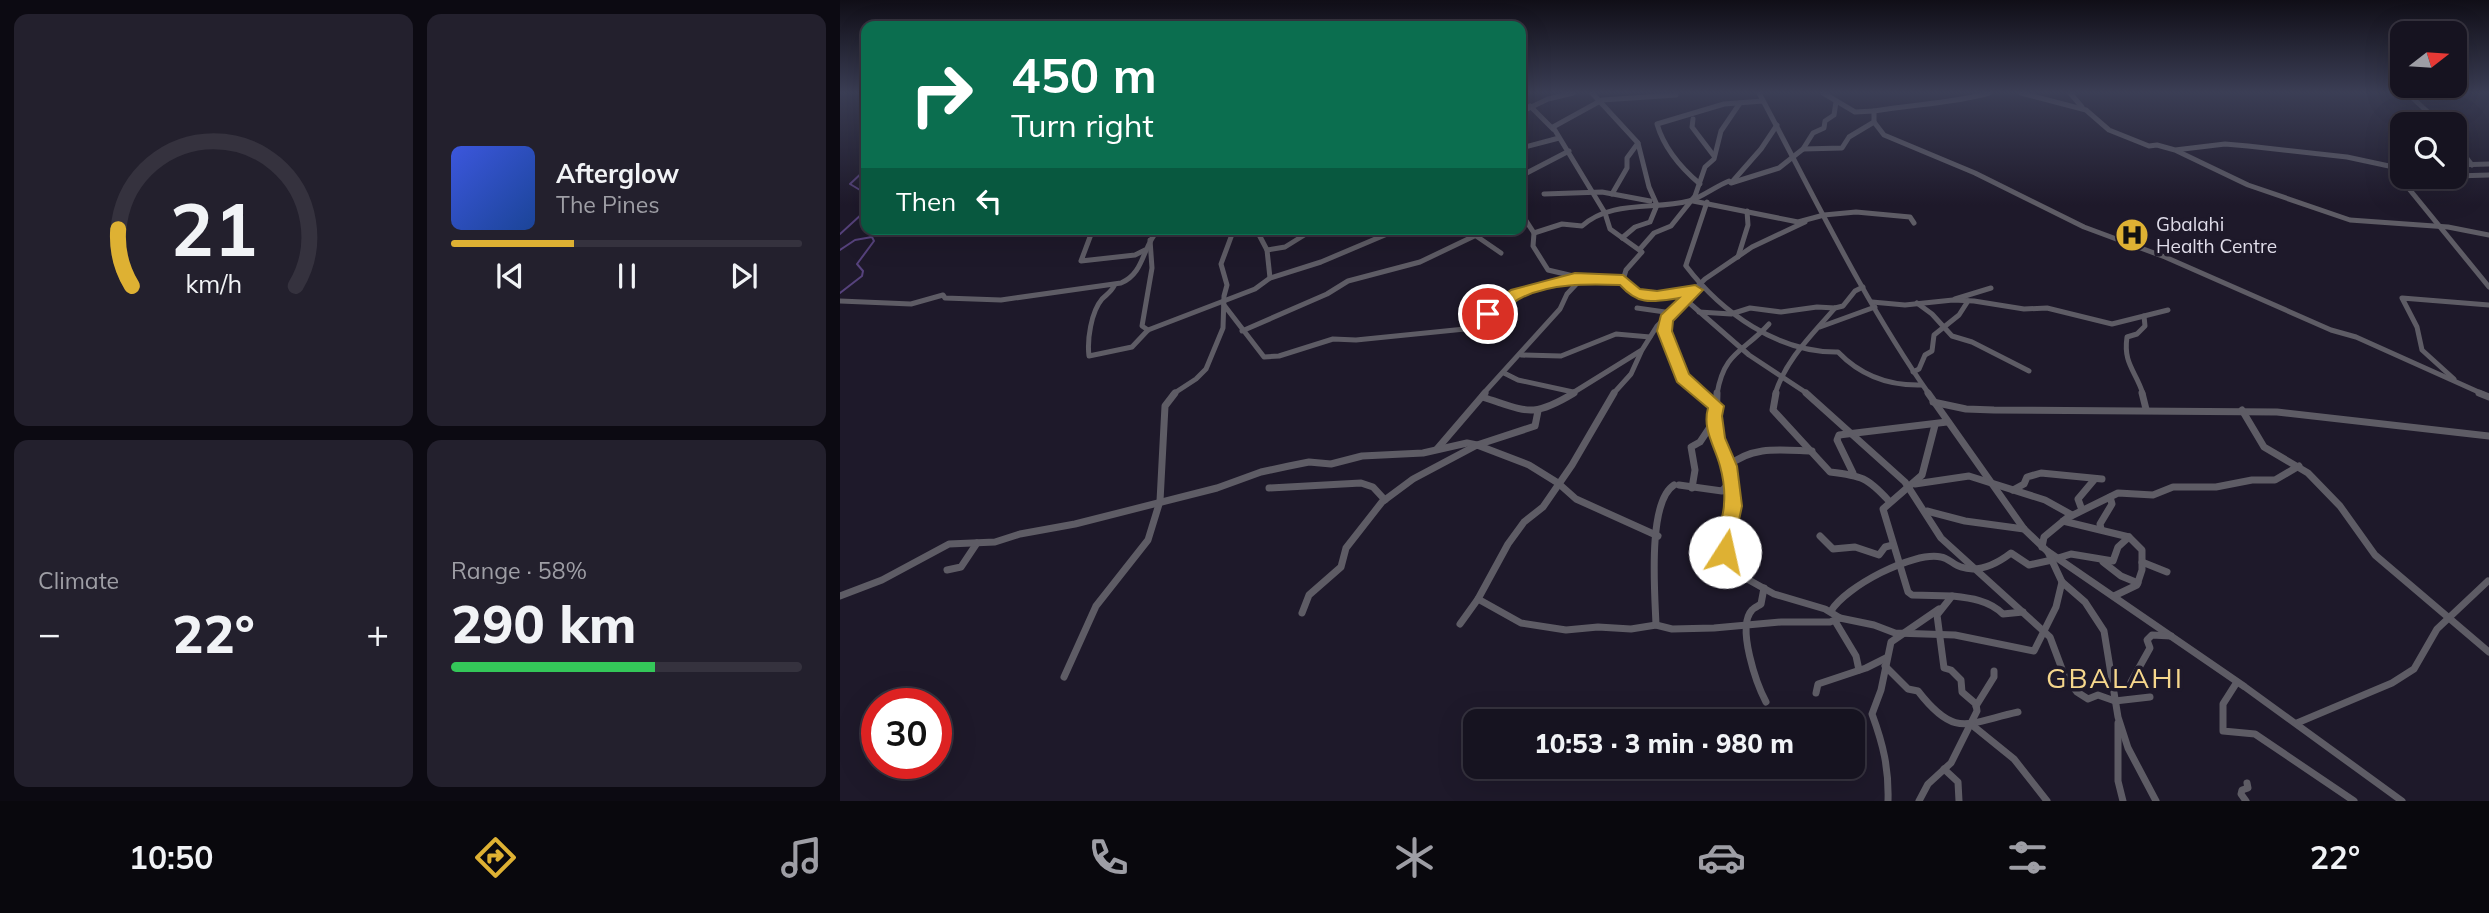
<!DOCTYPE html>
<html lang="en">
<head>
<meta charset="utf-8">
<style>
	body { margin:0; font-family:Mulish,sans-serif; background:#23202d; color:#f1f3f6; height:100vh; display:flex; flex-direction:column; font-size:26px; white-space:nowrap }
	* { box-sizing:border-box; margin:0 }
	p { font-size:23px; color:#9e9ea5 }
	.icon { flex:none; width:38px; height:38px; fill:none; stroke:currentColor; stroke-width:2; stroke-linecap:round; stroke-linejoin:round }
	.map { position:relative; flex:1; overflow:hidden }
	.details { display:flex; flex-direction:column; gap:14px; padding:14px; background:#0c0a12; width:840px }
	.details>* { flex:none }
	.hud { position:absolute; left:21px; top:21px; width:665px; height:214px; border-radius:14px; box-shadow:0 7px 28px #0002,0 0 0 2px #35323e; background:#0b6e4f; color:#fff; overflow:hidden }
	.needle { width:46px; rotate:73deg }
	.controls { position:absolute; left:1550px; top:21px; display:grid; gap:14px }
	.controls a { display:grid; place-items:center; width:77px; height:77px; border-radius:14px; background:#161320; box-shadow:0 7px 28px #0002,0 0 0 2px #35323e; font-size:35px }
	.speed { position:absolute; left:21px; top:688px; display:flex; gap:14px; font-size:35px; font-weight:700; text-align:center }
	.speed>* { display:grid; place-content:center; width:91px; height:91px; border-radius:50%; background:#161320; box-shadow:0 7px 28px #0002,0 0 0 2px #35323e; line-height:1 }
	.speed .limit { border:10px solid #d22; background:#fff; color:#111 }
	.pin { position:absolute; display:grid; place-items:center; width:60px; height:60px; color:#fff; margin:-30px; border:4px solid #fff; border-radius:50%; box-shadow:0 2px 7px #0007 }
	.me { position:absolute; width:77px; margin:-38px; rotate:10deg; stroke-linejoin:round; filter:drop-shadow(0 0 5px #0008) }
	.turn { display:flex; align-items:center; gap:24px; height:147px; padding:0 35px; font-size:32px }
	.turn .icon { width:91px; height:91px; stroke-width:2.5 }
	.turn b { display:block; font-size:49px; line-height:60px }
	.then { display:flex; align-items:center; height:66px; padding:0 35px; background:#0003; gap:14px; font-size:26px }
	.big { font-size:52px; font-weight:800; line-height:1.1 }
	.details .tile { flex:1; display:flex; flex-direction:column; justify-content:center; gap:10px; min-width:0; padding:0 24px; border-radius:14px; background:#23202d }
	.details .dial { align-items:center; gap:0 }
	.dial svg { height:182px; overflow:visible; fill:none; stroke:#35323e; stroke-width:7; stroke-linecap:round; text-anchor:middle }
	.dial text { fill:#f1f3f6; stroke:none }
	.song { display:flex; align-items:center; gap:21px }
	.cover { width:84px; height:84px; border-radius:10px; background:linear-gradient(135deg,hsl(230 70% 55%),hsl(220 70% 35%)) }
	.played { height:7px; border-radius:4px; background:linear-gradient(90deg,#deb133 35%,#35323e 35%) }
	.keys { display:flex; justify-content:space-around; direction:ltr }
	.heat { display:flex; justify-content:space-between; align-items:center; font-size:38px; direction:ltr }
	.charge { height:10px; border-radius:5px; background:linear-gradient(90deg,#34c759 58%,#35323e 0) }
	.details .tiles { flex:1; display:grid; gap:14px; grid-template-columns:repeat(2,1fr) }
	.trip { position:absolute; left:623px; top:709px; width:402px; height:70px; border-radius:14px; background:#161320; box-shadow:0 7px 28px #0002,0 0 0 2px #35323e; font-weight:800; line-height:70px; text-align:center }
	.dock { display:flex; height:112px; justify-content:space-around; align-items:center; background:#09080d; color:#9e9ea5 }
	.dock .icon { width:49px; height:49px }
	.dock .active { color:#deb133 }
	.dock b { font-size:32px; color:#f1f3f6 }
	main { display:flex; flex:1; min-height:0 }
	.map>svg:first-child { display:block }
	.lines { fill:none; stroke-linecap:round; stroke-linejoin:round }
	.stream { stroke:#56427c; stroke-width:2 }
	.minor-far1 { stroke:#5e5c65; stroke-width:5 }
	.minor { stroke:#5e5c65; stroke-width:7 }
	.route { fill:#deb133; stroke:#907321; stroke-width:2 }
	.labels { text-anchor:middle; stroke-width:7; stroke-linejoin:round; paint-order:stroke }
	.poi-label { font-size:19px; fill:#dfdce9; stroke:#1e192a; text-anchor:start }
	.near-quarter-label { font-size:28px; letter-spacing:2px; fill:#f6d78c; stroke:#1e192a }
</style>
</head>
<body>
<main>
<section class="details">
<div class="tiles">
<div class="tile dial"><svg viewBox="0 0 100 80">
<path d="M14 69A42 42 0 1 1 86 69"/>
<path d="M14 69A42 42 0 0 1 8 44" stroke="#deb133"/>
<text x="50" y="56" font-size="32" font-weight="700">21</text>
<text x="50" y="72" font-size="11">km/h</text>
</svg></div>
<div class="tile">
<div class="song"><i class="cover"></i><div><b>Afterglow</b><p>The Pines</p></div></div>
<div class="played"></div>
<div class="keys"><svg class="icon" aria-label="previous" viewBox="0 0 24 24"><path d="M18 5L8 12l10 7zM5 5v14"/></svg><svg class="icon" aria-label="pause" viewBox="0 0 24 24"><path d="M8 5v14M16 5v14"/></svg><svg class="icon" aria-label="next" viewBox="0 0 24 24"><path d="M6 5l10 7-10 7zM19 5v14"/></svg></div>
</div>
<div class="tile"><p>Climate</p>
<div class="heat"><a>−</a><b class="big">22°</b><a>+</a></div>
</div>
<div class="tile"><p>Range · 58%</p><b class="big">290 km</b><div class="charge"></div></div>
</div>
</section>
<div class="map">
<svg width="1649" height="801" viewBox="0 0 1649 801">
	<rect width="100%" height="100%" fill="#1e192a"/>
	<g class="lines">
		<g class="stream">
			<polyline points="0,234 23,213 20,190 10,184 26,169"/>
			<polyline points="0,250 15,240 32,237 34,241 17,264 23,271 22,276 0,293"/>
		</g>
		<g class="minor-far1">
			<polyline points="752,93 798,143 787,158 787,168 772,194"/>
			<path d="M919 93C973 194 1023 300 1089 394"/>
			<polyline points="983,93 1015,112 1034,111"/>
			<polyline points="1181,93 1246,110 1269,130 1309,146 1317,145 1335,150 1385,144 1408,146 1507,157 1563,169"/>
			<polyline points="1230,93 1242,107"/>
			<polyline points="1567,93 1601,124"/>
			<polyline points="690,106 713,129"/>
			<polyline points="681,112 708,99 733,93"/>
			<polyline points="853,119 852,127 874,156"/>
			<polyline points="1034,122 1044,135 1135,173 1244,227 1325,257 1491,330 1516,337 1643,394"/>
			<polyline points="1615,143 1632,165"/>
			<polyline points="681,148 719,138"/>
			<polyline points="963,149 973,133 984,128 985,121 994,115 996,102"/>
			<polyline points="1337,151 1408,185 1510,220 1608,227 1649,235"/>
			<polyline points="1615,165 1649,164"/>
			<polyline points="1552,168 1649,287"/>
			<polyline points="681,176 729,151"/>
			<polyline points="1615,176 1649,175"/>
			<polyline points="892,182 921,149 937,125"/>
			<path d="M860 184C841 168 824 148 817 124L884 104 923 101"/>
			<polyline points="704,194 762,192 810,201"/>
			<polyline points="853,201 958,222 984,215 1016,212 1070,217 1074,223"/>
			<path d="M681 213 694 233 722 224 742 226C771 200 814 210 849 201 861 198 876 186 889 181L891 183 939 168 963 149 1002 148 1009 137 1034 122V111C1072 104 1111 104 1149 93"/>
			<polyline points="253,229 241,261 295,255 305,250"/>
			<polyline points="416,229 427,250 430,278"/>
			<polyline points="626,229 661,253"/>
			<polyline points="782,238 795,227 810,222 817,205 809,187 798,143"/>
			<polyline points="800,249 814,233 831,226 855,196 865,167 874,159 881,131 900,103"/>
			<polyline points="427,250 445,247 474,229"/>
			<polyline points="898,257 908,225 907,211"/>
			<polyline points="846,265 867,202"/>
			<path d="M846 266C881 312 938 353 998 352 1021 376 1050 386 1082 385"/>
			<polyline points="783,280 786,270 802,252 770,229 765,213 713,127 762,100 836,95"/>
			<path d="M274 286C271 292 267 294 262 299 251 312 247 340 249 356L292 347 308 330 415 289 430 278 481 262 559 229"/>
			<polyline points="1115,299 1151,288"/>
			<polyline points="846,300 909,355 968,394"/>
			<path d="M0 301 71 304 103 295 105 298 161 300 281 283C305 273 302 246 319 229"/>
			<polyline points="1032,302 1065,305 1113,300 1134,301 1184,309 1207,308 1272,324 1328,310"/>
			<polyline points="1077,303 1092,314 1112,336 1132,342 1189,371"/>
			<polyline points="384,305 424,357 439,356 493,339 516,340 625,329 676,294 700,286 744,278 783,280 796,294 817,296 855,290"/>
			<polyline points="797,308 832,313"/>
			<polyline points="859,312 891,314 910,308 941,312 977,307 995,308 1003,306 1015,291 1023,287"/>
			<polyline points="826,319 824,331 842,378 860,394"/>
			<polyline points="980,327 1035,307"/>
			<polyline points="308,330 302,326 312,268 310,240"/>
			<polyline points="402,331 487,294 508,281 580,262 649,229"/>
			<polyline points="681,355 721,356 776,334 810,337"/>
			<polyline points="1073,372 1079,369 1085,355 1092,351 1094,335 1119,315 1128,301"/>
			<polyline points="664,373 678,380 733,392"/>
			<polyline points="1614,379 1582,350 1577,327 1562,298 1649,305"/>
			<polyline points="333,394 356,379 366,369 383,328 384,296 387,285 381,264 394,229"/>
			<polyline points="643,394 720,309 727,294 742,278 708,270 693,246 694,233"/>
			<polyline points="731,394 802,350 817,326 865,279 912,247 965,222"/>
			<polyline points="773,394 791,374 801,352"/>
			<path d="M877 394C884 351 904 352 929 324"/>
			<path d="M935 394C946 359 972 335 995 308"/>
			<path d="M1303 394C1296 371 1283 364 1287 337L1297 334 1305 326 1304 316"/>
		</g>
		<g class="minor">
			<polyline points="858,393 876,406"/>
			<polyline points="877,393 876,430 889,468 892,491 889,530 879,563"/>
			<path d="M936 393 933 410 990 472C1022 476 1027 477 1049 501"/>
			<polyline points="966,393 1065,482 1101,538 1210,637 1225,677 1237,692 1248,699 1258,695 1275,701 1310,697"/>
			<polyline points="1088,393 1184,529 1207,551 1405,687 1562,801"/>
			<polyline points="1302,393 1306,409"/>
			<polyline points="1639,393 1649,397"/>
			<path d="M642 397C687 411 691 419 734 393"/>
			<polyline points="1093,402 1126,409 1154,410 1437,412 1649,436"/>
			<polyline points="1402,410 1424,447 1468,473 1500,506 1535,555 1649,652"/>
			<polyline points="1095,425 1082,475 1043,509 1068,592 1072,595 1112,596"/>
			<polyline points="597,449 645,393"/>
			<path d="M888 466C913 445 942 450 972 451"/>
			<polyline points="1013,473 997,440 999,435 1107,422"/>
			<polyline points="1075,484 1129,476 1205,500 1232,515"/>
			<polyline points="839,485 882,491 890,482"/>
			<polyline points="429,488 521,483 533,487 545,500"/>
			<polyline points="852,488 855,470 851,447 860,442 874,421"/>
			<polyline points="1173,490 1184,484 1187,477 1201,473 1262,479"/>
			<polyline points="1242,510 1238,499 1254,480"/>
			<polyline points="1087,511 1125,521 1184,529"/>
			<polyline points="1223,521 1289,537 1302,550 1302,570 1297,585 1274,596"/>
			<polyline points="1261,529 1260,524 1272,504 1270,497"/>
			<polyline points="980,536 993,549 1015,547 1039,555 1045,547 1053,545"/>
			<polyline points="1202,547 1204,537 1227,518 1278,493 1313,495 1333,487 1376,487 1412,480 1435,480 1459,466"/>
			<polyline points="857,551 934,594 985,609 1000,618"/>
			<polyline points="1208,552 1222,582 1245,602 1264,631 1278,717 1288,748 1316,801"/>
			<polyline points="1218,558 1231,554 1273,561 1278,547 1289,537"/>
			<polyline points="1263,562 1281,576 1298,583"/>
			<polyline points="1302,562 1327,572"/>
			<polyline points="107,570 121,567 137,543"/>
			<path d="M924 588 921 604C918 606 914 608 912 610 896 627 917 685 926 702"/>
			<polyline points="0,596 42,580 109,544 155,542 180,534 235,524 377,488 421,472 449,466 469,462 491,464 522,456 583,453 627,443 637,445 695,426 698,411"/>
			<polyline points="638,599 681,623 726,630 758,627 791,629 816,625 832,629 874,628 941,622 990,622 1000,618 1034,625 1055,633 1115,635 1194,651 1216,607 1222,582"/>
			<path d="M991 611C1005 587 1073 551 1101 557 1108 558 1114 565 1121 567 1139 573 1158 563 1171 553L1189 565 1212 560"/>
			<polyline points="462,613 469,595 501,567 506,548 542,502 573,479 637,445 689,465 718,483 736,499 818,536"/>
			<polyline points="995,621 1016,656 1019,670"/>
			<polyline points="620,624 638,599 668,544 684,522 703,507 732,465 774,393"/>
			<path d="M816 625C815 595 807 502 834 485"/>
			<path d="M1045 666 1068 689 1078 691C1115 739 1127 723 1178 712"/>
			<polyline points="224,677 256,606 308,540 320,501 325,406 335,393"/>
			<polyline points="1291,682 1310,648 1307,640 1312,635 1331,636"/>
			<polyline points="1397,682 1383,704 1383,731 1415,734 1514,801"/>
			<polyline points="976,693 978,684 1026,668 1046,658"/>
			<polyline points="1136,706 1154,677 1154,671"/>
			<polyline points="1278,723 1278,781 1283,801"/>
			<polyline points="1457,723 1552,683 1574,669 1597,629 1648,581"/>
			<polyline points="1132,725 1174,759 1207,801"/>
			<polyline points="1104,769 1118,782 1119,801"/>
			<path d="M1048 801C1049 768 1043 744 1032 714L1041 690 1051 642 1099 609"/>
			<path d="M1079 801 1088 784 1111 763 1137 711 1136 704 1122 692 1121 680 1111 670 1104 668 1097 615 1112 596C1130 598 1149 600 1163 614L1183 612"/>
			<polyline points="1406,801 1401,794 1402,790 1408,788 1407,783"/>
		</g>
	</g>
	<linearGradient id="sky" x2="0" y2="1"><stop stop-color="#100e17"/><stop offset="0.45" stop-color="#3b3e55"/><stop offset="1" stop-color="#3b3e55" stop-opacity="0"/></linearGradient>
	<rect width="1649" height="205" fill="url(#sky)"/>
	<path class="route" d="M735 273 783 275 800 289 817 291 855 285 863 290 833 321 832 331 849 374 884 406 882 416 885 438 897 466 902 506 891 557 885 560 879 557C870 540 884 522 884 504 885 493 883 477 880 466 875 446 862 430 868 408L837 382 817 331 821 315 839 298C812 302 799 306 780 285 747 284 711 283 681 298 668 304 657 322 642 317L640 314 671 290Z"/>
	<defs>
		<symbol id="hospital-disc" viewBox="-11 -11 22 22"><circle r="9.5" fill="#deb133" stroke="#1e192a"/><path d="M-5-5h3v3.5h4V-5h3V5h-3V1.5h-4V5h-3Z" fill="#111"/></symbol>
	</defs>
	<g fill-rule="evenodd">
		<use href="#hospital-disc" x="1273" y="216" width="38" height="38"/>
	</g>
	<g class="labels">
		<g class="poi-label">
			<text x="1316" y="231">Gbalahi<tspan x="1316" dy="22">Health Centre</tspan></text>
		</g>
		<g class="near-quarter-label">
			<text x="1275" y="688">GBALAHI</text>
		</g>
	</g>
</svg>
<div class="controls">
<a><svg class="needle" viewBox="-14 -14 28 28"><path d="M0-13l5 13h-10z" fill="#e53935"/><path d="M0 13l5-13h-10z" fill="#9e9ea5"/></svg></a>
<a><svg class="icon" aria-label="search" viewBox="0 0 24 24"><circle cx="10" cy="10" r="6"/><path d="M15 15l6 6"/></svg></a>
</div>
<div class="speed"><div class="limit">30</div></div>
<div class="pin" style="left:648px;top:314px;background:#d93025"><svg class="icon" aria-label="arrive" viewBox="0 0 24 24"><path d="M6 21V4h12l-3 4 3 4H6"/></svg></div>
<svg class="me" style="left:885px;top:552px" viewBox="-20 -20 40 40"><circle r="19" fill="#fff"/><path d="M0-13L10 11 0 6-10 11z" fill="#deb133"/></svg>
<div class="trip">10:53 · 3 min · 980 m</div>
<div class="hud">
<div class="turn"><svg class="icon" aria-label="right" viewBox="0 0 24 24"><path d="M7 20v-9h11M14 6l5 5-5 5"/></svg><div><b>450 m</b>Turn right</div></div>
<div class="then">Then<svg class="icon" aria-label="left" viewBox="0 0 24 24"><path d="M17 20v-9H6M10 6l-5 5 5 5"/></svg></div>
</div>
</div>
</main>
<nav class="dock">
<b>10:50</b>
<svg class="icon active" aria-label="directions" viewBox="0 0 24 24"><path d="M12 3l9 9-9 9-9-9zM9 14v-3h6M13 9l2 2-2 2"/></svg>
<svg class="icon" aria-label="music" viewBox="0 0 24 24"><path d="M9 18V5l10-2v13"/><circle cx="6" cy="18" r="3"/><circle cx="16" cy="16" r="3"/></svg>
<svg class="icon" aria-label="phone" viewBox="0 0 24 24"><path d="M5 4h4l2 5-3 2q2 4 5 5l2-3 5 2v4C11 20 4 13 5 4z"/></svg>
<svg class="icon" aria-label="climate" viewBox="0 0 24 24"><path d="M12 3v18M4 7l16 10M4 17L20 7"/></svg>
<svg class="icon" aria-label="car" viewBox="0 0 24 24"><path d="M5 17H2v-5l4-1 3-4h7l3 4 3 1v5h-3M9 17h6M6 11h13"/><circle cx="7" cy="17" r="2"/><circle cx="17" cy="17" r="2"/></svg>
<svg class="icon" aria-label="filters" viewBox="0 0 24 24"><path d="M4 7h16M4 17h16"/><circle cx="9" cy="7" r="2"/><circle cx="15" cy="17" r="2"/></svg>
<b>22°</b>
</nav>
</body>
</html>
